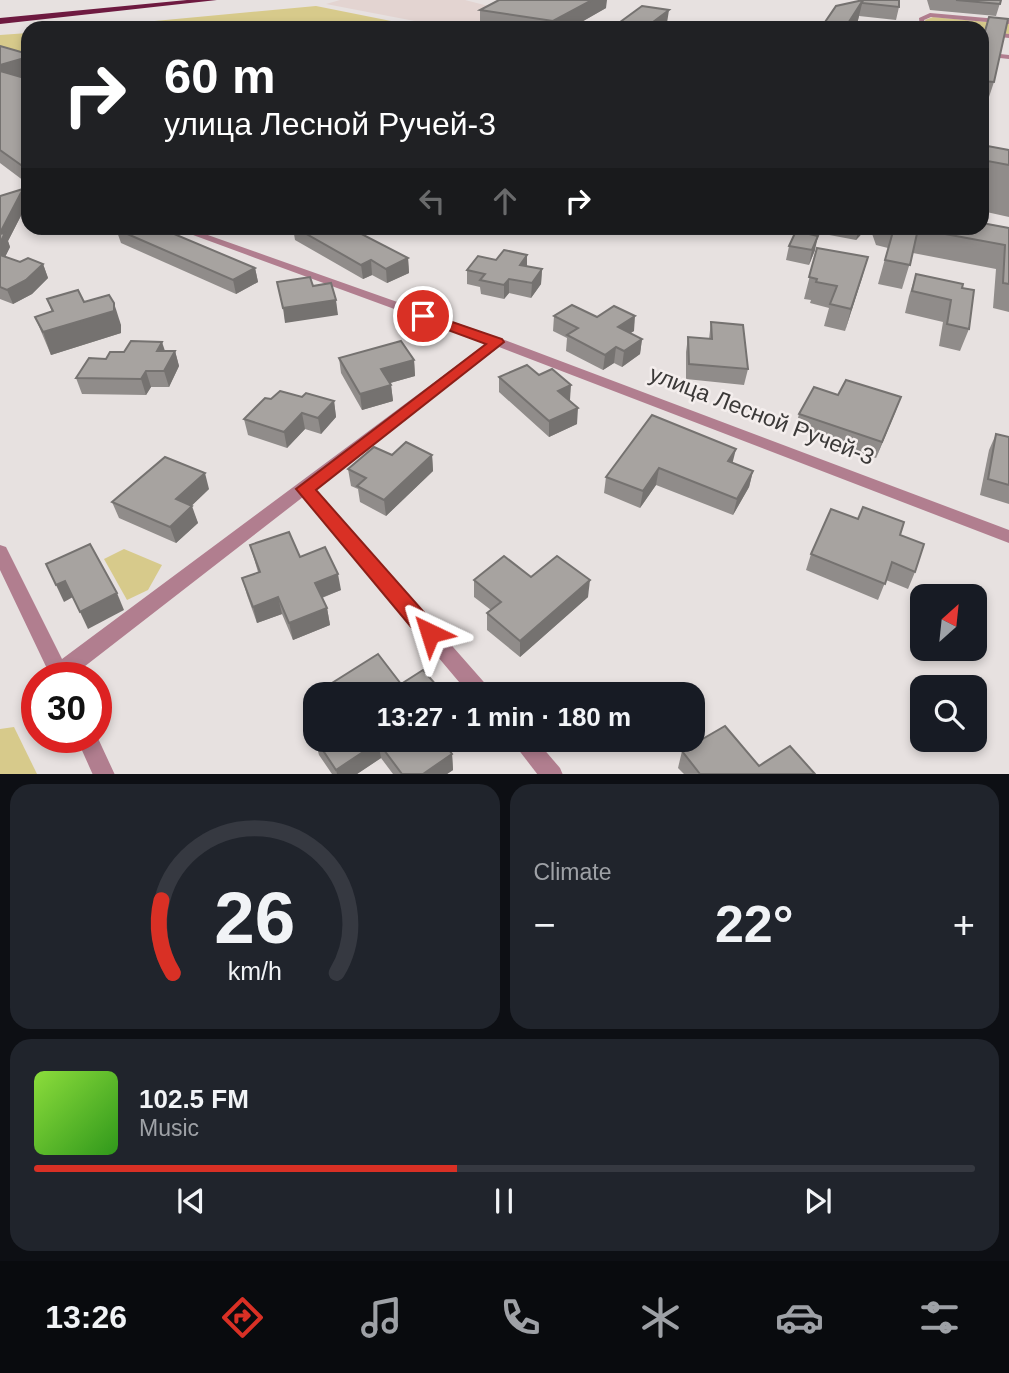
<!DOCTYPE html>
<html lang="en">
<head>
<meta charset="utf-8">
<style>
	body { margin:0; font-family:Arial,sans-serif; background:#20242c; color:#f1f3f6; height:100vh; display:flex; flex-direction:column; font-size:26px; white-space:nowrap }
	* { box-sizing:border-box; margin:0 }
	p { font-size:23px; color:#9ea1a6 }
	.icon { flex:none; width:38px; height:38px; fill:none; stroke:currentColor; stroke-width:2; stroke-linecap:round; stroke-linejoin:round }
	.map { position:relative; height:774px; overflow:hidden }
	.sheet { display:flex; flex-direction:column; gap:10px; padding:10px; background:#0d0f14; flex:1 }
	.sheet>* { flex:none }
	.hud { position:absolute; left:21px; top:21px; width:968px; height:214px; border-radius:21px; box-shadow:0 4px 10px #0003; background:#202124; color:#fff; overflow:hidden }
	.needle { width:46px; rotate:27deg }
	.fabs { position:absolute; left:910px; top:584px; display:grid; gap:14px }
	.fabs a { display:grid; place-items:center; width:77px; height:77px; border-radius:14px; background:#171b24; box-shadow:0 4px 10px #0003; font-size:35px }
	.speed { position:absolute; left:21px; top:662px; display:flex; gap:14px; font-size:35px; font-weight:700; text-align:center }
	.speed>* { display:grid; place-content:center; width:91px; height:91px; border-radius:50%; background:#171b24; box-shadow:0 4px 10px #0003; line-height:1 }
	.speed .limit { border:10px solid #d22; background:#fff; color:#111 }
	.pin { position:absolute; display:grid; place-items:center; width:60px; height:60px; color:#fff; margin:-30px; border:4px solid #fff; border-radius:50%; box-shadow:0 2px 7px #0007 }
	.me { position:absolute; width:77px; margin:-38px; rotate:319deg; stroke-linejoin:round; filter:drop-shadow(0 0 5px #0008) }
	.turn { display:flex; align-items:center; gap:24px; height:147px; padding:0 28px; font-size:32px }
	.turn .icon { width:91px; height:91px; stroke-width:2.5 }
	.turn b { display:block; font-size:49px; line-height:60px }
	.lanes { display:flex; align-items:center; height:66px; padding:0 28px; background:#0003; justify-content:center; gap:35px; direction:ltr }
	.lanes .off { opacity:.35 }
	.big { font-size:52px; font-weight:800; line-height:1.1 }
	.sheet .card { flex:1; display:flex; flex-direction:column; justify-content:center; gap:10px; min-width:0; padding:0 24px; border-radius:21px; background:#20242c }
	.sheet .dial { align-items:center; gap:0 }
	.dial svg { height:182px; overflow:visible; fill:none; stroke:#363941; stroke-width:7; stroke-linecap:round; text-anchor:middle }
	.dial text { fill:#f1f3f6; stroke:none }
	.song { display:flex; align-items:center; gap:21px }
	.cover { width:84px; height:84px; border-radius:10px; background:linear-gradient(135deg,hsl(90 70% 55%),hsl(110 70% 35%)) }
	.played { height:7px; border-radius:4px; background:linear-gradient(90deg,#d93025 45%,#363941 45%) }
	.keys { display:flex; justify-content:space-around; direction:ltr }
	.heat { display:flex; justify-content:space-between; align-items:center; font-size:38px; direction:ltr }
	.sheet .tiles { flex:1; display:grid; gap:10px; grid-template-columns:1fr 1fr }
	.card:last-child { grid-column:span 2 }
	.trip { position:absolute; left:303px; top:682px; width:402px; height:70px; border-radius:21px; background:#171b24; box-shadow:0 4px 10px #0003; font-weight:800; line-height:70px; text-align:center }
	.dock { display:flex; height:112px; justify-content:space-around; align-items:center; background:#090b0e; color:#9ea1a6 }
	.dock .icon { width:49px; height:49px }
	.dock .on { color:#d93025 }
	.dock b { font-size:32px; color:#f1f3f6 }
	.map>svg:first-child { display:block }
	.built { fill:#e3d4d1 }
	.green { fill:#d7ca8b }
	.lines { fill:none; stroke-linecap:round; stroke-linejoin:round }
	.minor { fill:#b17e8f; fill-rule:evenodd }
	.trunk { fill:#6e1a40; fill-rule:evenodd }
	.wall { fill:#908c8a }
	.shaded-wall { fill:#757270 }
	.building { fill:#a7a3a0; stroke:#757270; stroke-width:2 }
	.route { fill:#d93025; stroke:#8d1f18; stroke-width:2 }
	.labels { text-anchor:middle; stroke-width:5; stroke-linejoin:round; paint-order:stroke }
	.street-label { font-size:23px; fill:#3b3938; stroke:#f4eeed }
</style>
</head>
<body>
<div class="map">
<svg width="1009" height="775" viewBox="0 0 1009 775">
	<rect width="100%" height="100%" fill="#e7e1e0"/>
	<polygon class="built" points="340,0 465,0 496,8 612,25 607,28 451,28 326,4"/>
	<g class="green">
		<polygon points="316,6 426,28 80,28"/>
		<polygon points="933,17 1009,24 1009,34 982,32 982,28 948,28 926,22 925,20"/>
		<polygon points="28,33 28,56 0,46 0,35"/>
		<polygon points="124,549 162,565 148,590 127,600 104,559"/>
		<polygon points="14,727 37,774 0,774 0,729"/>
	</g>
	<g class="lines">
		<g class="minor">
			<polygon points="930,13 1009,20 1009,24 931,17 924,20 925,23 942,28 920,28 919,18"/>
			<polygon points="982,31 1009,34 1009,38 982,35"/>
			<polygon points="982,52 1009,55 1009,59 982,56"/>
			<polygon points="174,228 188,228 502,339 1009,530 1009,543 499,347 314,489 490,689 493,695 470,695 303,497 71,677 51,677 0,570 0,545 6,547 62,659 487,343"/>
			<polygon points="96,734 115,775 93,775 76,737 96,737"/>
			<polygon points="511,740 536,740 560,768 563,775 538,775"/>
		</g>
		<polygon class="trunk" points="187,0 217,0 0,24 0,18"/>
	</g>
	<g class="wall">
		<polygon points="927,0 1001,0 996,16 930,10"/>
		<polygon points="860,1 899,7 896,20 859,16 856,28 821,28"/>
		<polygon points="606,8 571,28 489,28 480,27 480,10"/>
		<polygon points="989,17 994,82 982,118 982,38"/>
		<polygon points="0,46 28,74 20,77 28,79 28,184 0,163"/>
		<polygon points="982,160 1009,165 1009,217 982,211"/>
		<polygon points="23,189 28,202 8,241 10,247 5,257 20,262 43,264 48,278 32,294 13,304 0,299 0,196"/>
		<polygon points="293,228 350,228 408,258 409,273 387,283 372,275 363,279 295,240"/>
		<polygon points="825,228 867,228 856,240 824,234"/>
		<polygon points="870,228 1009,228 1009,312 993,308 996,269 913,253 902,289 878,284 888,248 876,245"/>
		<polygon points="116,229 255,268 258,282 236,294 121,243"/>
		<polygon points="789,246 815,250 809,265 786,260"/>
		<polygon points="817,248 868,257 845,331 824,326 829,308 810,303 811,300 804,299"/>
		<polygon points="527,255 527,266 542,269 541,284 531,298 509,293 504,299 481,294 480,287 467,284 467,270 496,260"/>
		<polygon points="916,274 962,288 969,329 960,351 939,346 943,322 905,313 909,296"/>
		<polygon points="47,299 84,302 121,325 121,333 51,355 35,317 52,312"/>
		<polygon points="554,316 597,317 634,331 630,333 642,339 640,354 622,367 614,363 603,370 566,351 567,338 553,331"/>
		<polygon points="711,322 748,369 744,385 686,379 686,352 688,337 709,339"/>
		<polygon points="175,351 179,366 169,387 151,387 146,395 82,394 76,378 124,352"/>
		<polygon points="339,358 414,360 415,376 390,383 391,385 393,401 362,410 341,373"/>
		<polygon points="499,377 570,400 570,401 577,424 549,437 499,392"/>
		<polygon points="302,397 334,401 336,417 321,434 305,429 287,448 248,435 244,419 271,399"/>
		<polygon points="901,397 876,458 795,430 799,414"/>
		<polygon points="652,415 733,463 753,471 749,487 733,515 656,485 640,508 604,493 606,477"/>
		<polygon points="996,434 1009,437 1009,504 980,495 989,450"/>
		<polygon points="392,455 432,455 433,471 386,516 360,502 358,489 351,486 348,469"/>
		<polygon points="209,489 191,506 198,523 176,543 119,518 112,502"/>
		<polygon points="900,535 915,572 908,589 886,580 878,600 806,570 811,554"/>
		<polygon points="250,545 300,557 341,590 322,598 327,608 330,625 293,640 282,614 257,623 247,595 242,578 258,572"/>
		<polygon points="474,580 588,597 520,657 487,630 487,613 491,610 474,597"/>
		<polygon points="332,683 401,684 445,695 334,695"/>
		<polygon points="315,740 442,740 452,754 453,770 447,774 393,774 381,758 357,774 332,774 319,755"/>
		<polygon points="682,751 759,766 815,774 684,774 678,768"/>
	</g>
	<g class="shaded-wall">
		<polygon points="592,0 607,0 606,8 571,28 553,28 553,21"/>
		<polygon points="863,0 856,28 845,28"/>
		<polygon points="669,10 667,23 661,28 645,28"/>
		<polygon points="28,57 28,74 4,82 0,71 0,65"/>
		<polygon points="28,164 28,184 21,165"/>
		<polygon points="23,189 28,202 8,241 10,247 0,267 0,233"/>
		<polygon points="859,228 867,228 856,240"/>
		<polygon points="818,236 815,250 809,265 812,250"/>
		<polygon points="527,255 527,269 520,265"/>
		<polygon points="868,257 862,278 845,331 851,309"/>
		<polygon points="408,258 409,273 387,283 386,269"/>
		<polygon points="371,260 372,275 363,279 361,265"/>
		<polygon points="43,264 48,278 32,294 13,304 7,290"/>
		<polygon points="255,268 258,282 236,294 233,280"/>
		<polygon points="542,269 541,284 531,298 532,283"/>
		<polygon points="509,279 509,293 504,299 504,285"/>
		<polygon points="336,300 338,315 285,323 283,308"/>
		<polygon points="114,303 121,325 121,333 51,355 43,332"/>
		<polygon points="635,316 634,331 616,342 618,327"/>
		<polygon points="642,339 640,354 622,367 624,351"/>
		<polygon points="162,342 167,357 157,351"/>
		<polygon points="616,347 614,363 603,370 605,355"/>
		<polygon points="175,351 179,366 169,387 164,371"/>
		<polygon points="414,360 415,376 383,385 381,369"/>
		<polygon points="146,371 151,387 146,395 141,379"/>
		<polygon points="391,385 393,401 362,410 360,394"/>
		<polygon points="571,385 570,400 557,407 558,391"/>
		<polygon points="901,397 895,413 876,458 882,442"/>
		<polygon points="334,401 336,417 321,434 318,418"/>
		<polygon points="578,408 577,424 549,437 549,421"/>
		<polygon points="302,413 305,429 287,448 284,432"/>
		<polygon points="736,449 732,465 728,461"/>
		<polygon points="432,455 433,471 386,516 384,500"/>
		<polygon points="659,468 656,485 640,508 643,491"/>
		<polygon points="753,471 749,487 733,515 737,499"/>
		<polygon points="205,473 209,489 181,516 176,499"/>
		<polygon points="192,506 198,523 176,543 170,527"/>
		<polygon points="338,574 341,590 318,599 315,583"/>
		<polygon points="590,580 588,597 520,657 520,641"/>
		<polygon points="65,581 73,597 64,602 56,585"/>
		<polygon points="117,593 124,610 88,629 80,612"/>
		<polygon points="278,597 282,614 257,623 253,607"/>
		<polygon points="327,608 330,625 293,640 289,623"/>
		<polygon points="378,742 381,758 357,774 337,774 336,770"/>
		<polygon points="452,754 453,770 447,774 423,774"/>
	</g>
	<g class="building">
		<polygon points="499,0 592,0 553,21 480,10"/>
		<polygon points="861,0 899,0 899,7 862,3 863,0 860,1"/>
		<polygon points="863,0 845,28 821,28 836,6"/>
		<polygon points="956,0 1001,0 1000,4"/>
		<polygon points="642,6 669,10 645,28 612,28"/>
		<polygon points="989,17 1008,19 994,82 982,81 982,42"/>
		<polygon points="0,46 28,54 28,57 0,65"/>
		<polygon points="0,71 28,79 28,164 21,165 0,150"/>
		<polygon points="982,145 1009,150 1009,165 982,160"/>
		<polygon points="23,189 0,233 0,196"/>
		<polygon points="982,223 1009,228 1009,284 1003,283 1005,245 918,229 910,265 885,260 894,228 982,228"/>
		<polygon points="119,228 160,228 255,268 233,280 116,229"/>
		<polygon points="296,228 350,228 408,258 386,269 371,260 361,265"/>
		<polygon points="796,231 818,236 812,250 789,246"/>
		<polygon points="5,233 0,243 0,234"/>
		<polygon points="817,248 868,257 851,309 830,304 837,286 816,282 817,279 809,277"/>
		<polygon points="504,250 527,255 520,265 542,269 532,283 509,279 504,285 480,280 485,274 467,270 478,256 496,260"/>
		<polygon points="0,255 20,262 28,258 43,264 26,280 7,290 0,287"/>
		<polygon points="916,274 963,284 962,288 974,290 969,329 947,324 951,300 912,291"/>
		<polygon points="310,277 313,286 331,283 336,300 283,308 277,282"/>
		<polygon points="78,290 84,302 109,295 114,303 114,311 43,332 35,317 53,311 47,299"/>
		<polygon points="572,305 597,317 614,306 635,316 618,327 642,339 624,351 616,347 605,355 567,335 578,328 554,316"/>
		<polygon points="711,322 743,325 748,369 689,364 688,337 712,339"/>
		<polygon points="131,341 162,342 157,351 175,351 164,371 146,371 141,379 76,378 89,358 106,359 110,352 124,352"/>
		<polygon points="401,341 414,360 381,369 391,385 360,394 339,358"/>
		<polygon points="527,365 539,375 552,369 571,385 558,391 578,408 549,421 499,377"/>
		<polygon points="846,380 901,397 882,442 799,414 814,387 838,395"/>
		<polygon points="280,391 302,397 306,393 334,401 318,418 302,413 284,432 244,419 265,398 271,399"/>
		<polygon points="652,415 736,449 728,461 753,471 737,499 659,468 643,491 606,477"/>
		<polygon points="996,434 1009,437 1009,485 988,479"/>
		<polygon points="406,442 432,455 384,500 357,486 366,478 348,469 374,447 392,455"/>
		<polygon points="165,457 205,473 176,499 192,506 170,527 112,502"/>
		<polygon points="863,507 904,522 900,535 924,544 915,572 892,562 885,584 811,554 831,509 858,519"/>
		<polygon points="289,532 300,557 325,547 338,574 315,583 327,608 289,623 278,597 253,607 242,578 260,572 250,545"/>
		<polygon points="90,544 117,593 80,612 65,581 56,585 46,564"/>
		<polygon points="504,556 531,577 557,556 590,580 520,641 487,613 501,602 474,580"/>
		<polygon points="378,654 401,684 423,670 445,695 341,695 332,683"/>
		<polygon points="725,726 759,766 790,746 815,774 700,774 682,751"/>
		<polygon points="316,740 442,740 452,754 423,774 402,774 378,742 336,770"/>
	</g>
	<polygon class="route" points="423,312 502,339 504,342 316,490 437,627 440,633 437,640 430,642 422,640 296,489 486,344 418,319 416,316"/>
	<g class="labels">
		<g class="street-label">
			<text transform="translate(762 415) rotate(21)" y="8">улица Лесной Ручей-3</text>
		</g>
	</g>
</svg>
<div class="fabs">
<a><svg class="needle" viewBox="-14 -14 28 28"><path d="M0-13l5 13h-10z" fill="#e53935"/><path d="M0 13l5-13h-10z" fill="#9ea1a6"/></svg></a>
<a><svg class="icon" aria-label="search" viewBox="0 0 24 24"><circle cx="10" cy="10" r="6"/><path d="M15 15l6 6"/></svg></a>
</div>
<div class="speed"><div class="limit">30</div></div>
<div class="pin" style="left:423px;top:316px;background:#d93025"><svg class="icon" aria-label="arrive" viewBox="0 0 24 24"><path d="M6 21V4h12l-3 4 3 4H6"/></svg></div>
<svg class="me" style="left:430px;top:633px" viewBox="-20 -20 40 40"><path d="M0-17L14 15 0 8-14 15z" fill="#d93025" stroke="#fff" stroke-width="4"/></svg>
<div class="trip">13:27 · 1 min · 180 m</div>
<div class="hud">
<div class="turn"><svg class="icon" aria-label="right" viewBox="0 0 24 24"><path d="M7 20v-9h11M14 6l5 5-5 5"/></svg><div><b>60 m</b>улица Лесной Ручей-3</div></div>
<div class="lanes"><svg class="icon off" aria-label="left" viewBox="0 0 24 24"><path d="M17 20v-9H6M10 6l-5 5 5 5"/></svg><svg class="icon off" aria-label="ahead" viewBox="0 0 24 24"><path d="M12 20V5M6 11l6-6 6 6"/></svg><svg class="icon" aria-label="right" viewBox="0 0 24 24"><path d="M7 20v-9h11M14 6l5 5-5 5"/></svg></div>
</div>
</div>
<section class="sheet">
<div class="tiles">
<div class="card dial"><svg viewBox="0 0 100 80">
<path d="M14 69A42 42 0 1 1 86 69"/>
<path d="M14 69A42 42 0 0 1 9 37" stroke="#d93025"/>
<text x="50" y="56" font-size="32" font-weight="700">26</text>
<text x="50" y="72" font-size="11">km/h</text>
</svg></div>
<div class="card"><p>Climate</p>
<div class="heat"><a>−</a><b class="big">22°</b><a>+</a></div>
</div>
<div class="card">
<div class="song"><i class="cover"></i><div><b>102.5 FM</b><p>Music</p></div></div>
<div class="played"></div>
<div class="keys"><svg class="icon" aria-label="previous" viewBox="0 0 24 24"><path d="M18 5L8 12l10 7zM5 5v14"/></svg><svg class="icon" aria-label="pause" viewBox="0 0 24 24"><path d="M8 5v14M16 5v14"/></svg><svg class="icon" aria-label="next" viewBox="0 0 24 24"><path d="M6 5l10 7-10 7zM19 5v14"/></svg></div>
</div>
</div>
</section>
<nav class="dock">
<b>13:26</b>
<svg class="icon on" aria-label="directions" viewBox="0 0 24 24"><path d="M12 3l9 9-9 9-9-9zM9 14v-3h6M13 9l2 2-2 2"/></svg>
<svg class="icon" aria-label="music" viewBox="0 0 24 24"><path d="M9 18V5l10-2v13"/><circle cx="6" cy="18" r="3"/><circle cx="16" cy="16" r="3"/></svg>
<svg class="icon" aria-label="phone" viewBox="0 0 24 24"><path d="M5 4h4l2 5-3 2q2 4 5 5l2-3 5 2v4C11 20 4 13 5 4z"/></svg>
<svg class="icon" aria-label="climate" viewBox="0 0 24 24"><path d="M12 3v18M4 7l16 10M4 17L20 7"/></svg>
<svg class="icon" aria-label="car" viewBox="0 0 24 24"><path d="M5 17H2v-5l4-1 3-4h7l3 4 3 1v5h-3M9 17h6M6 11h13"/><circle cx="7" cy="17" r="2"/><circle cx="17" cy="17" r="2"/></svg>
<svg class="icon" aria-label="filters" viewBox="0 0 24 24"><path d="M4 7h16M4 17h16"/><circle cx="9" cy="7" r="2"/><circle cx="15" cy="17" r="2"/></svg>
</nav>
</body>
</html>
